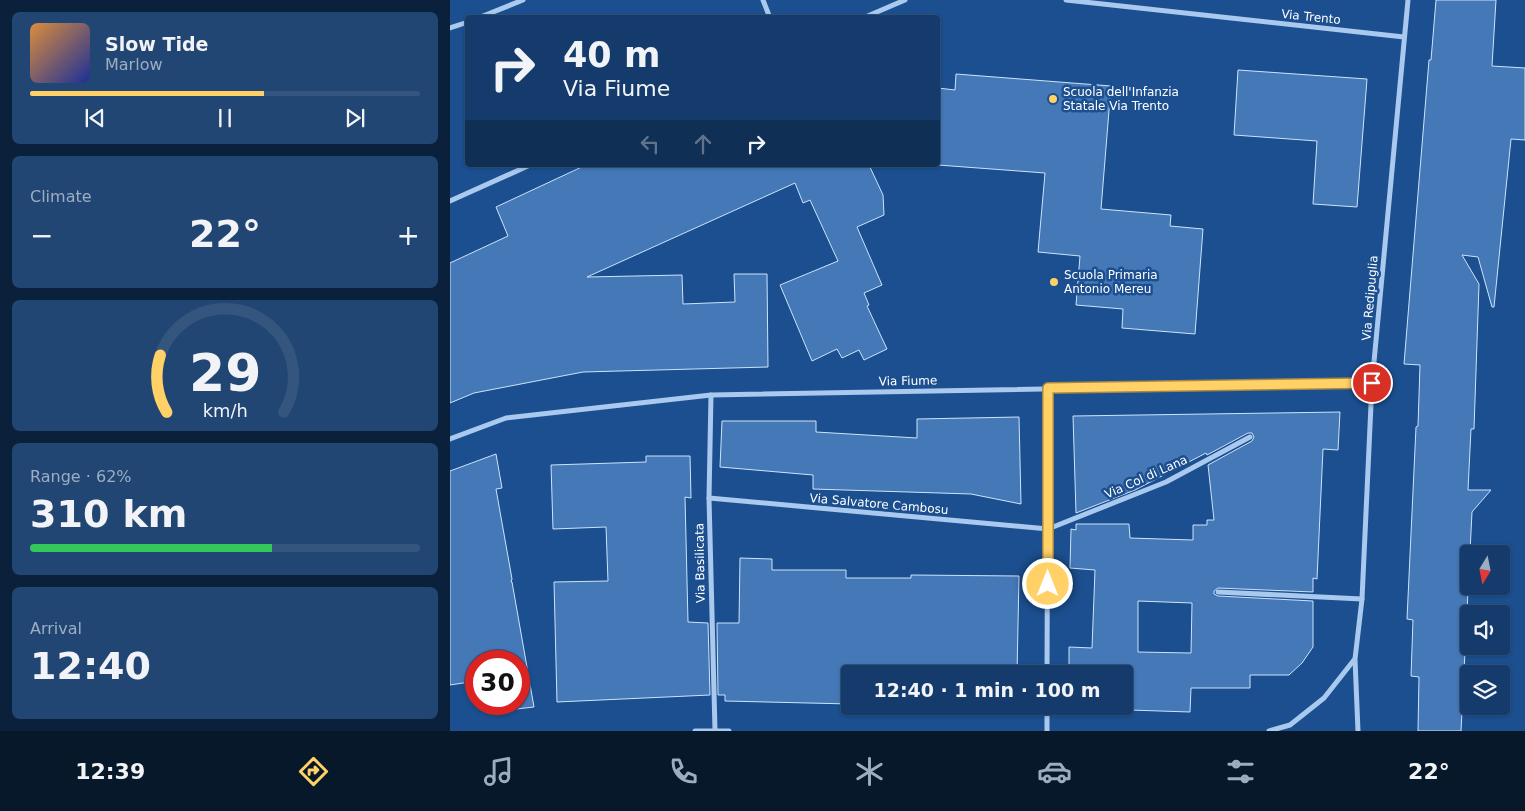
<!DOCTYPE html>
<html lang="en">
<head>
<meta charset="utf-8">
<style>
	body { margin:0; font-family:"DejaVu Sans",sans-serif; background:#214673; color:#f1f3f6; height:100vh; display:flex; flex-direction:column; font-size:19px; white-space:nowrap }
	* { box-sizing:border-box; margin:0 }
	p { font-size:16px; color:#9dadc1 }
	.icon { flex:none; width:28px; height:28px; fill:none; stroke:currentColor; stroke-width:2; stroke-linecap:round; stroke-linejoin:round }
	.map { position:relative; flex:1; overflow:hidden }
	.drawer { display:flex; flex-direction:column; gap:12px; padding:12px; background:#0b203b; width:450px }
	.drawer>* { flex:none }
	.banner { position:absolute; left:15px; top:15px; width:475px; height:152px; border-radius:5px; box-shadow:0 1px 4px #0004,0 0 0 1px #33557e; background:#143b6b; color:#f1f3f6; overflow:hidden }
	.needle { width:32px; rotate:190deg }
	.controls { position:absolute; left:1010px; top:545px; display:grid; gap:10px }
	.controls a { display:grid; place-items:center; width:50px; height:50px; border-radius:5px; background:#143b6b; box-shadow:0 1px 4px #0004,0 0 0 1px #33557e; font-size:25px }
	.speed { position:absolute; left:15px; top:650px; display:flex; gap:10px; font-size:25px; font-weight:700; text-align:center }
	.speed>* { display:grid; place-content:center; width:65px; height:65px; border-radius:50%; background:#143b6b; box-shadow:0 1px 4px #0004,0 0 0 1px #33557e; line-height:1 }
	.speed .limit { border:8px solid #d22; background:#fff; color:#111 }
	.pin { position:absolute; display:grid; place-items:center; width:42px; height:42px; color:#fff; margin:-21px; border:2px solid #fff; border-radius:50%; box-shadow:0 1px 5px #0007 }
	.me { position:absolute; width:55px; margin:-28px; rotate:0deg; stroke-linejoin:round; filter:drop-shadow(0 0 4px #0008) }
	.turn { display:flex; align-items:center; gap:18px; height:105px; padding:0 15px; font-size:22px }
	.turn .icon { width:65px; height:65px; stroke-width:2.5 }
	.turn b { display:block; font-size:35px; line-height:42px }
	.lanes { display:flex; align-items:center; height:48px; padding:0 15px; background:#0003; justify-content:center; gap:25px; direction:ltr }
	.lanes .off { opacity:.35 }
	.big { font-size:38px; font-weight:700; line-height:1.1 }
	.drawer .widget { flex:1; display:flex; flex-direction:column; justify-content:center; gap:8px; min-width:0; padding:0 18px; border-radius:8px; background:#214673 }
	.drawer .dial { align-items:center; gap:0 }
	.dial svg { height:130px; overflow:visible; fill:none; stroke:#33557e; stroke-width:7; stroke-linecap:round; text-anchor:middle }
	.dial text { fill:#f1f3f6; stroke:none }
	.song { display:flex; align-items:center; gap:15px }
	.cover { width:60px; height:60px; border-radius:8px; background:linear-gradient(135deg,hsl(30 70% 55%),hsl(230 70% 35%)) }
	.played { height:5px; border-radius:2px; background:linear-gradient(90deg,#ffd166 60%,#33557e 60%) }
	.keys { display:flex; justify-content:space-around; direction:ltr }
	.heat { display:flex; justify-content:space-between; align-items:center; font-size:28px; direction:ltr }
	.charge { height:8px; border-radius:4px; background:linear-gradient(90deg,#34c759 62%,#33557e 0) }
	.trip { position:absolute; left:391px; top:665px; width:292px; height:50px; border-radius:5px; background:#143b6b; box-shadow:0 1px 4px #0004,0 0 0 1px #33557e; font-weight:700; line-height:50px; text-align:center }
	.tab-bar { display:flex; height:80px; justify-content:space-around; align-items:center; background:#08182b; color:#9dadc1 }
	.tab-bar .icon { width:35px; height:35px }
	.tab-bar .on { color:#ffd166 }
	.tab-bar b { font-size:22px; color:#f1f3f6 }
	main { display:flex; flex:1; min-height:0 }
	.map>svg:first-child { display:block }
	.building { fill:#4478b7; stroke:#cfe3fa; fill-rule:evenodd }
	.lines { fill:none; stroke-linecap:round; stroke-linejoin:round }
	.minor { stroke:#a9c9ee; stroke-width:5 }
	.route-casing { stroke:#a68842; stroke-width:12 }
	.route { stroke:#ffd166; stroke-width:9 }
	.poi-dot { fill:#ffd166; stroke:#1b4f8f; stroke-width:2 }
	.labels { text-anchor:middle; stroke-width:5; stroke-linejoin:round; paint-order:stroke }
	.street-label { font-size:12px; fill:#fff; stroke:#1b4f8f }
	.poi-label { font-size:12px; fill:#fff; stroke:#1b4f8f; text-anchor:start }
</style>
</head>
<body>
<main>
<section class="drawer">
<div class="widget">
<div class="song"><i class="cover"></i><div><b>Slow Tide</b><p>Marlow</p></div></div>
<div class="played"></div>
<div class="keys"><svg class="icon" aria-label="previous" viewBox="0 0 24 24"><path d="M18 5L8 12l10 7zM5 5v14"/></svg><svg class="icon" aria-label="pause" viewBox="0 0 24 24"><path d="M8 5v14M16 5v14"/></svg><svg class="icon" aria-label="next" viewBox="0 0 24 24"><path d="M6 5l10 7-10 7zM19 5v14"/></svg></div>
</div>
<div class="widget"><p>Climate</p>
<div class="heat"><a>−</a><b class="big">22°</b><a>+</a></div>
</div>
<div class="widget dial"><svg viewBox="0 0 100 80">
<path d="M14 69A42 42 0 1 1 86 69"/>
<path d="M14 69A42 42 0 0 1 10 34" stroke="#ffd166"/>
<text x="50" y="56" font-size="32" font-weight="700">29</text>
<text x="50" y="72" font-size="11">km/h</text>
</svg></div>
<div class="widget"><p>Range · 62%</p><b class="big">310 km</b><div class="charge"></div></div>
<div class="widget"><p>Arrival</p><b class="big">12:40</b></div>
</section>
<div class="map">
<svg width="1075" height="731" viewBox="0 0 1075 731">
	<rect width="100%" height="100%" fill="#1b4f8f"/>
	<g class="building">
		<polygon points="986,0 1046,0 1042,66 1075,68 1075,140 1061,139 1044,307 1042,307 1028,257 1012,255 1029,284 1024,429 1021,429 1018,490 1041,490 1022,512 1011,731 968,731 969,677 961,676 963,620 957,619 966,427 968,426 970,365 954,364 979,60 981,60"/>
		<polygon points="788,70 917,79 907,207 863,204 867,141 784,135"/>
		<polygon points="506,74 661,86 651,209 721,215 720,226 753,229 745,334 672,328 673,309 626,305 630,256 588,252 595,173 488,165 488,88 505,90"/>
		<polygon points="136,165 419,165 433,195 434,215 407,227 432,285 414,293 419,305 417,306 437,349 414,360 409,350 392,358 387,349 362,361 330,285 388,261 360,200 353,203 345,183 137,277 232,275 233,304 285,302 284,274 317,274 318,367 133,372 24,393 0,403 0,263 58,236 46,207"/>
		<path d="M890 412 888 450 873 449 867 579 863 578V592L768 588 764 591V594L768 596 863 601V647L852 663 839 675H800V688H741L740 712 619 708V706H675V674H619V647L642 648 645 570 620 568 621 529 626 530V524H679L680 538 743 540V525H757V520H764L758 465 802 441 804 437 802 433H798L757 455 756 453 685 490 626 513 623 416ZM688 601 742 603 741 653 688 652Z"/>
		<polygon points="569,417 571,504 521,494 363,489 363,475 270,467 272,421 366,421 366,432 467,438 467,419"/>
		<polygon points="46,454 52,488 46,489 62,579 61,582 62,582 84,707 49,711 48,704 69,704 69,661 26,661 26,681 0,685 0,471"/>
		<polygon points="196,456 240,456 241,498 235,497 238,622 258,623 260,695 107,702 104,582 158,581 156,527 103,529 101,465 196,462"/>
		<polygon points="290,558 322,559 322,570 396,570 396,578 461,578 461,575 569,576 567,674 400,674 400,704 275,701 275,695 268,695 267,623 289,623"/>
		<polygon points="507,706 566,706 566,708"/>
	</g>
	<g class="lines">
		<g class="minor">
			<polyline points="313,0 320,18"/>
			<polyline points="616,0 954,37"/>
			<polyline points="28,18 73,0"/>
			<polyline points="413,18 455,0"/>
			<polyline points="0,28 18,22"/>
			<polyline points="0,201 80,165"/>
			<polyline points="261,395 259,498 265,730"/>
			<polyline points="0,439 56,418 261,395 922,383"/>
			<polyline points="259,498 598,529 716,482 800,437"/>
			<polyline points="768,592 912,599"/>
			<polyline points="597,674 598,388"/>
			<polyline points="245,731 279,731"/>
			<polyline points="597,731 597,706"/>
			<polyline points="819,731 840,725 874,698 904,660"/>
			<polyline points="908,731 905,659 912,599 922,383 958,0"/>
		</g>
	</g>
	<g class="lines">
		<defs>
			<polyline id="route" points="598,584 598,388 922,383"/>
		</defs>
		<use href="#route" class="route-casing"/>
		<use href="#route" class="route"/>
	</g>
	<g class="poi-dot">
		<circle cx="603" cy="99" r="5"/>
		<circle cx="604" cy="282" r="5"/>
	</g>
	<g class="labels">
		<g class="street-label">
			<text transform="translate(861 17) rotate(6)" y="4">Via Trento</text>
			<text transform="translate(920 298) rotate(-85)" y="4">Via Redipuglia</text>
			<text transform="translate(458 381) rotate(-1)" y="4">Via Fiume</text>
			<text transform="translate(696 477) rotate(-24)" y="4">Via Col di Lana</text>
			<text transform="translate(429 504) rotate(5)" y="4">Via Salvatore Cambosu</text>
			<text transform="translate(250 563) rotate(-91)" y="4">Via Basilicata</text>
		</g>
		<g class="poi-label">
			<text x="613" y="96">Scuola dell'Infanzia<tspan x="613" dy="14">Statale Via Trento</tspan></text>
			<text x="614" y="279">Scuola Primaria<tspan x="614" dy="14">Antonio Mereu</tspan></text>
		</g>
	</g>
</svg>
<div class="controls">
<a><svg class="needle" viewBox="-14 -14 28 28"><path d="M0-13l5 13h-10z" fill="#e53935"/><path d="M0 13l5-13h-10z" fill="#9dadc1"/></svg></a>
<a><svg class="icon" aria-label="sound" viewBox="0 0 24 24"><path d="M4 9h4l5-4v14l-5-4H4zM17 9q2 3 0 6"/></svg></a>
<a><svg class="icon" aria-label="layers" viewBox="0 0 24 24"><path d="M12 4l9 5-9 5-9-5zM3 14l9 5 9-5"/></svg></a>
</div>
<div class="speed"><div class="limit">30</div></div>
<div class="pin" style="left:922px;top:383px;background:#d93025"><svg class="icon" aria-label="arrive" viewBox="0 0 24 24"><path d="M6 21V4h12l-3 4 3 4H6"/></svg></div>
<svg class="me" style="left:598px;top:584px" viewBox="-20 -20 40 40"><circle r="17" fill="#ffd166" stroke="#fff" stroke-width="3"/><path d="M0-11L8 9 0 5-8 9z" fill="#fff"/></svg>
<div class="trip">12:40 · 1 min · 100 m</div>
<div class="banner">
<div class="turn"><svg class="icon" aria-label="right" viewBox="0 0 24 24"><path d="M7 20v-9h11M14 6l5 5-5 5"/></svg><div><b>40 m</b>Via Fiume</div></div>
<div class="lanes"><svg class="icon off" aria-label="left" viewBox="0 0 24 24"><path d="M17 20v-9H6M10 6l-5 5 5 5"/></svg><svg class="icon off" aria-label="ahead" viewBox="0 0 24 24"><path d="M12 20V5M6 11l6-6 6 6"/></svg><svg class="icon" aria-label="right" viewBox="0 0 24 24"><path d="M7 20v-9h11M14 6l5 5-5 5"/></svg></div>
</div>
</div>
</main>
<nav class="tab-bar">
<b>12:39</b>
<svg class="icon on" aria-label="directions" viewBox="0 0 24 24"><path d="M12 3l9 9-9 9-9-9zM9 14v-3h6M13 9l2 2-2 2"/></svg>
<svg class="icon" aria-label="music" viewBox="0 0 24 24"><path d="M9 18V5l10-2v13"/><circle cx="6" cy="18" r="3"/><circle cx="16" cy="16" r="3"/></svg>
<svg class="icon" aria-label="phone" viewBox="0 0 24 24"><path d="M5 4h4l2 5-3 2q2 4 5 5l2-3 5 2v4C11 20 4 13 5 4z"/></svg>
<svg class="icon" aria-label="climate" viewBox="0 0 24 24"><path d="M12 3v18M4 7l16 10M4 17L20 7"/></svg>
<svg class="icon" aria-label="car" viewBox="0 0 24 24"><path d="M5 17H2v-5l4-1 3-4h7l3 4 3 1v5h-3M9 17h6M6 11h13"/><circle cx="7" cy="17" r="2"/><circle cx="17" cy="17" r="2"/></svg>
<svg class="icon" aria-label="filters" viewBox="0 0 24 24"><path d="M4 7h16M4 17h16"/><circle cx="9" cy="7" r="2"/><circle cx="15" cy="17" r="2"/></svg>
<b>22°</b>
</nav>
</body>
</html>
